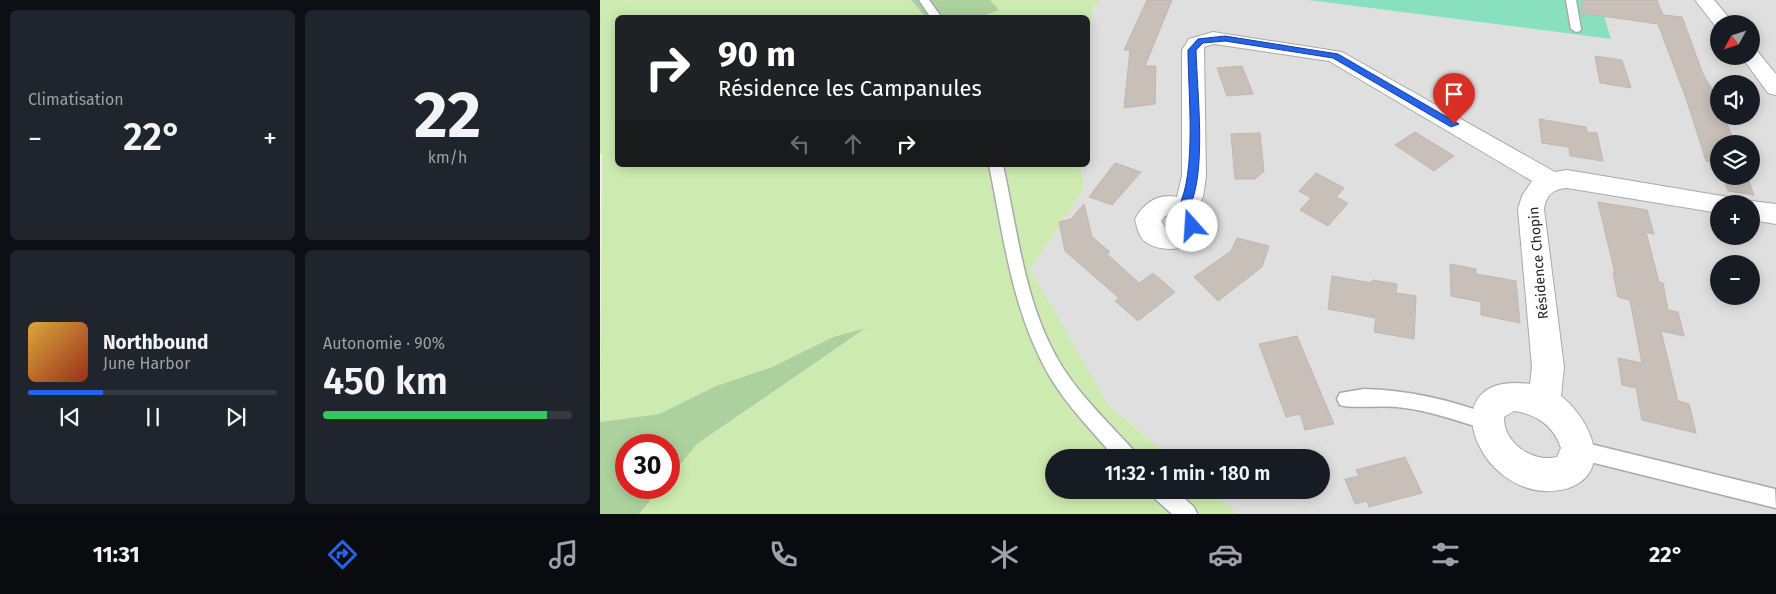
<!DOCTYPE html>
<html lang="fr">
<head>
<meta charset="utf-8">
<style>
	body { margin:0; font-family:"Fira Sans",sans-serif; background:#20242c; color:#f1f3f6; height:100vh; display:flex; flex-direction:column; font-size:19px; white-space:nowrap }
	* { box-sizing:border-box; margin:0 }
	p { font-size:16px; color:#9ea1a6 }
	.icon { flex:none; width:28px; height:28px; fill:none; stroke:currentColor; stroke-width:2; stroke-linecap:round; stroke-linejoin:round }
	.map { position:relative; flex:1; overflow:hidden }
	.drawer { display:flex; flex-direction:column; gap:10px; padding:10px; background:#0d0f14; width:600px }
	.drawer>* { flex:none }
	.guide { position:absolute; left:15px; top:15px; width:475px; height:152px; border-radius:8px; box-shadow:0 2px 12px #0003; background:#202124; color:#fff; overflow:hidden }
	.needle { width:32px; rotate:230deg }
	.buttons { position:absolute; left:1110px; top:15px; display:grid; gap:10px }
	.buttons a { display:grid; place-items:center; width:50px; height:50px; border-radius:50%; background:#171b24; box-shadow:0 2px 12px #0003; font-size:25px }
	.speed { position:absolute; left:15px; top:434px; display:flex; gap:10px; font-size:25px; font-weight:700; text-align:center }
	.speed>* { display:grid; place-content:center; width:65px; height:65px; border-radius:50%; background:#171b24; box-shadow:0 2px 12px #0003; line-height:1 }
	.speed .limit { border:8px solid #d22; background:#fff; color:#111 }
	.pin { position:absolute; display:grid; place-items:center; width:42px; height:42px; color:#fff; margin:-51px -21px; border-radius:50% 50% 50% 0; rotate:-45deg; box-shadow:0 0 5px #0007 }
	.pin .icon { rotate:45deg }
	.me { position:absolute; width:55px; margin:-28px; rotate:341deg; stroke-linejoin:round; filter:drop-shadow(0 0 4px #0008) }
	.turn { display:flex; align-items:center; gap:18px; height:105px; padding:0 20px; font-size:22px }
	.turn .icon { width:65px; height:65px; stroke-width:2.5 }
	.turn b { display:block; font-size:35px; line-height:42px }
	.lanes { display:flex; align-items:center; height:48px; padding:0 20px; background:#0003; justify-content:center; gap:25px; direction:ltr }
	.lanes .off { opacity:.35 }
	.big { font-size:38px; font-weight:600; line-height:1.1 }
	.drawer .tile { flex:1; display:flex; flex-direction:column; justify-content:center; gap:8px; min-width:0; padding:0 18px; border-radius:8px; background:#20242c }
	.drawer .dial { align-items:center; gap:0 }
	.dial b { font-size:65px; line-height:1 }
	.song { display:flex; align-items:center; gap:15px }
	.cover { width:60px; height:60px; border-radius:8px; background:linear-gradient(135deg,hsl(40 70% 55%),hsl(10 70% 35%)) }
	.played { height:5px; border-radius:2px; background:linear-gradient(90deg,#2563eb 30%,#363941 30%) }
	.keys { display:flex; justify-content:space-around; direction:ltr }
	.heat { display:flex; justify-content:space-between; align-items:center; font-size:28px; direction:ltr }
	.charge { height:8px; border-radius:4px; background:linear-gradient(90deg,#34c759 90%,#363941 0) }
	.drawer .tiles { flex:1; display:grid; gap:10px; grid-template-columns:repeat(2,1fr) }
	.trip { position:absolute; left:445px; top:449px; width:285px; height:50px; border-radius:25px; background:#171b24; box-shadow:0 2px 12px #0003; font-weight:600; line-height:50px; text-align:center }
	.tab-bar { display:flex; height:80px; justify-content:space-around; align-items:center; background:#090b0e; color:#9ea1a6 }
	.tab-bar .icon { width:35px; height:35px }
	.tab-bar .on { color:#2563eb }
	.tab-bar b { font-size:22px; color:#f1f3f6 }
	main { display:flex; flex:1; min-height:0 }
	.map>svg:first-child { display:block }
	.residential { fill:#e0dfdf; fill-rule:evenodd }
	.grass { fill:#cdebb0 }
	.forest { fill:#add19e }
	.pitch { fill:#88e0be }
	.building { fill:#c7bfb8; stroke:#c4b6ab }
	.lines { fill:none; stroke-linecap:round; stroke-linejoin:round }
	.service-casing { stroke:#a9a9a9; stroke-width:3 }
	.minor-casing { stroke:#a9a9a9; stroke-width:2 }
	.service { fill:#fff; fill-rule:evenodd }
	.minor { fill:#fff; fill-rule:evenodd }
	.route { fill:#2563eb; stroke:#184099 }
	.labels { text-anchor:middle; stroke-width:4; stroke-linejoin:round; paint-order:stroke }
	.street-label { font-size:14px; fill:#222; stroke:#fff }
</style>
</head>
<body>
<main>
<section class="drawer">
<div class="tiles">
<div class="tile"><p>Climatisation</p>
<div class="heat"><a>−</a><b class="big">22°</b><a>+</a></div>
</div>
<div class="tile dial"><b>22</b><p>km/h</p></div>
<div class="tile">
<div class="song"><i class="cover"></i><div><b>Northbound</b><p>June Harbor</p></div></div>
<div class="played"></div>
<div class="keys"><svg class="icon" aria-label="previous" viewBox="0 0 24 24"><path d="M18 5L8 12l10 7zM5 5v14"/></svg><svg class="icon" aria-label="pause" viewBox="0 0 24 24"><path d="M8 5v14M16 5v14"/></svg><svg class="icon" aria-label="next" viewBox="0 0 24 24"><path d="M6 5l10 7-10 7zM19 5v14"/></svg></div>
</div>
<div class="tile"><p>Autonomie · 90%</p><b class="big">450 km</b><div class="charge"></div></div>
</div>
</section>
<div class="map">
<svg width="1176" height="514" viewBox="0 0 1176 514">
	<rect width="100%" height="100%" fill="#f2efe9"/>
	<path class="residential" d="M500 0H708L1010 39 999 0H1176V514H638L609 490H721V458L571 457 509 406 430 269 484 189 481 165H488V55L493 6ZM1119 24H1151V56H1119ZM1119 84H1151V116H1119ZM1119 144H1151V176H1119ZM1119 204H1151V236H1119ZM1119 264H1151V296H1119Z"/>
	<g class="grass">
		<polygon points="0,0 311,0 325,17 18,18 18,165 481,165 484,189 430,269 509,406 571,457 454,458 454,490 609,490 638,514 39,514 61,488 69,488 69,478 97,444 265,329 233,337 172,367 116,386 59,414 0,422 2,154 0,154"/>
		<polygon points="390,0 500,0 493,7 488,55 488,18 381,18 398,10"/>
	</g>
	<g class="forest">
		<polygon points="311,0 390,0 399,10 381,17 325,17"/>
		<polygon points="266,328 97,444 69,478 69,445 26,445 26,488 61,488 39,514 0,514 0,422 59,414 116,386 172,367 233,337"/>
	</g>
	<polygon class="pitch" points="708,0 999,0 1011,39"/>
	<g class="building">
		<polygon points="547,0 572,0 545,66 556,66 555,104 524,108 530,50 524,50"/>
		<polygon points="982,0 1057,0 1063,15 1082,17 1103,74 1119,101 1119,116 1124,116 1135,144 1119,144 1119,164 1106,161 1087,101 1058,24 981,13"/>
		<polygon points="995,56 1022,60 1031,88 1000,83"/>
		<polygon points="642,66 653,94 627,96 617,68"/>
		<polygon points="939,119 986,127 987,132 997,133 1003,161 970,156 969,147 942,143"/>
		<polygon points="815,132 854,156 834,171 795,145"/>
		<polygon points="660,133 664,171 655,179 635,179 631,134"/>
		<polygon points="515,163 541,172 512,205 489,197"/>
		<polygon points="716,173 744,188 736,197 748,203 728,226 700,210 711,198 699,191"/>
		<polygon points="1123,176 1147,176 1154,195 1128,191"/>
		<polygon points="998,202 1047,210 1054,234 1046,232 1059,282 1063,283 1068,310 1078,312 1084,336 1061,331 1078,401 1089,404 1096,433 1042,420 1036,388 1022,385 1018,358 1042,363 1030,300 1018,297 1013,273 1015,274"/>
		<polygon points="484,204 492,237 510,252 507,254 539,283 553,273 575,292 538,321 515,301 519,298 465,251 459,222 471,219"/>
		<polygon points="637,238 669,246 662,267 618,301 594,277 631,251"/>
		<polygon points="850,264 876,269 876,274 916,281 920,323 881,315 881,302 851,296"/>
		<polygon points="732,276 772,283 772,280 797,284 796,293 816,296 814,339 774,332 776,318 728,309"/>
		<polygon points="697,336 734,424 705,430 700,414 686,417 659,344"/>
		<polygon points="805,457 822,493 769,507 767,501 755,504 745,479 759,476 756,470"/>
	</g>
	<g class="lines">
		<defs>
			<g id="service">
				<polygon points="319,0 329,0 342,18 331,18"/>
				<polygon points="966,0 976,0 981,29 980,31 976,32 971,29"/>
				<path d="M389 165H403C418 233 425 308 463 368 483 399 510 424 535 452L537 458H515C493 432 468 407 450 377 412 312 404 238 389 165Z"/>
				<path d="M764 389C808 390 852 400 893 416L896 422 893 428 887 430C858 421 828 410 797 407 782 405 752 409 740 405L737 399 740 393Z"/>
				<polygon points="978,441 1175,489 1176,508 978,459 971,456 969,450 971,444"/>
				<polygon points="550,490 575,490 594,507 597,514 572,514 553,497"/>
			</g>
			<g id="minor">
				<polygon points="1095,0 1114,0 1134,24 1119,24 1117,28"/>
				<path d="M613 32 742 52 955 172 967 170 1128 197 1132 204H1119V213L967 188C953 189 946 195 944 209L964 367 961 396C988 417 1016 470 969 488 882 514 823 369 930 384L932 367 918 209 922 196 932 181 729 61 614 44 604 47 606 176 603 197 598 206 606 223C604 228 602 234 599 238 588 251 561 252 547 243 539 238 537 228 535 219 544 203 558 193 577 197L582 176V50L589 39ZM571 214 579 218 580 223 574 228H566L561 221 565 216ZM914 411C936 414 954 426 961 448L957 457C933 463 903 443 904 417Z"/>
				<polygon points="1151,50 1158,52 1176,74 1176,95 1168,93 1141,56 1151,56"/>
				<polygon points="1151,201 1176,204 1176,224 1151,220 1151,204 1142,204"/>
			</g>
		</defs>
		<use href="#service" class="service-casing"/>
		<use href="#minor" class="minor-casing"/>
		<use href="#service" class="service"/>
		<use href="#minor" class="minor"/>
	</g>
	<path class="route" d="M625 36 738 54 859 124 851 127 733 58 625 41 603 43 596 50C597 92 607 173 589 208L598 218V226L592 230 588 229 587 219 578 208C597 173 588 92 588 50L598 39Z"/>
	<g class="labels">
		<g class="street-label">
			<text transform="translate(938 263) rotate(-95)" y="5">Résidence Chopin</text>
		</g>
	</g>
</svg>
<div class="buttons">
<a><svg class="needle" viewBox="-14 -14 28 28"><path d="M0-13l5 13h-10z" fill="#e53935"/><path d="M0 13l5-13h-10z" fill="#9ea1a6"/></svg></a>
<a><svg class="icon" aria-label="sound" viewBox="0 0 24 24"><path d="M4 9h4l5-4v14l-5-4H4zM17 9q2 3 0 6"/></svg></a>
<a><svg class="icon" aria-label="layers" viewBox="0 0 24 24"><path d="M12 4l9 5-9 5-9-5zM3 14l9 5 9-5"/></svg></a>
<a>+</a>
<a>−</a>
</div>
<div class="speed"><div class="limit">30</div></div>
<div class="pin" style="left:854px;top:124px;background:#d93025"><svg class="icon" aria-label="arrive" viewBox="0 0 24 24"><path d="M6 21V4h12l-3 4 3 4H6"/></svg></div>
<svg class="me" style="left:592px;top:226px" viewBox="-20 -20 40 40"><circle r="19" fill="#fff"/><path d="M0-13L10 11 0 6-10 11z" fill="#2563eb"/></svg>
<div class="trip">11:32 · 1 min · 180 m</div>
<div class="guide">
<div class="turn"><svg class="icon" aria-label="right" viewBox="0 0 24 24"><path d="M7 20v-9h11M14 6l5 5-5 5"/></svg><div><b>90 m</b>Résidence les Campanules</div></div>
<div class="lanes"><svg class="icon off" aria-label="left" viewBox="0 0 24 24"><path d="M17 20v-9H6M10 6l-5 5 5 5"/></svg><svg class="icon off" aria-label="ahead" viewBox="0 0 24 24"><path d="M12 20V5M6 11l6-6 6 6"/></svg><svg class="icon" aria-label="right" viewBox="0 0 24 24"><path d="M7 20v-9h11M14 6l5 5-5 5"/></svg></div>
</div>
</div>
</main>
<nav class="tab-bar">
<b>11:31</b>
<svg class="icon on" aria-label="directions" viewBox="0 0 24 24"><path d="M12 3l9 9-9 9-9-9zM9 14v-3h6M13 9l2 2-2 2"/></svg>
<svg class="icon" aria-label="music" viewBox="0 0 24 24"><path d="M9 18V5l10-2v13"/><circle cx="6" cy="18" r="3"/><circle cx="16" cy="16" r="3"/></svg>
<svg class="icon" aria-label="phone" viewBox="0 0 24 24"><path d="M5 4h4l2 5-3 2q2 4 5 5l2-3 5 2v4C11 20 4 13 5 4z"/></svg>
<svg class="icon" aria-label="climate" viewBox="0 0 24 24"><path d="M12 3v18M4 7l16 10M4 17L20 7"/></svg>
<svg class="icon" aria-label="car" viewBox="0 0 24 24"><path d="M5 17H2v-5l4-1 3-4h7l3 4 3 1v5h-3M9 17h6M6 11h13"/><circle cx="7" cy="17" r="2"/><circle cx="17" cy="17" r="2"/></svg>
<svg class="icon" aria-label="filters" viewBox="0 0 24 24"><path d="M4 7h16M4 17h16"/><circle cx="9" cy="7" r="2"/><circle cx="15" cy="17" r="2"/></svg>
<b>22°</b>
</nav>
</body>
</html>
